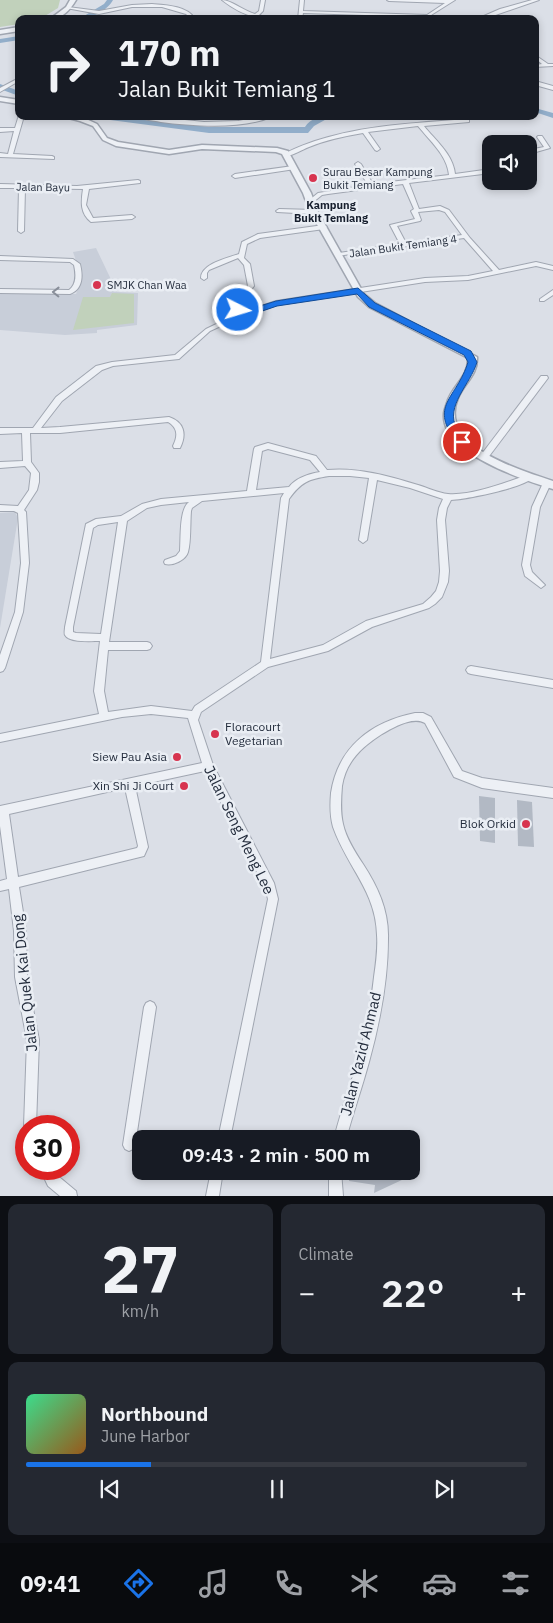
<!DOCTYPE html>
<html lang="en">
<head>
<meta charset="utf-8">
<style>
	body { margin:0; font-family:"IBM Plex Sans",sans-serif; background:#242831; color:#f1f3f6; height:100vh; display:flex; flex-direction:column; font-size:19px; white-space:nowrap }
	* { box-sizing:border-box; margin:0 }
	p { font-size:16px; color:#9ea1a6 }
	.icon { flex:none; width:28px; height:28px; fill:none; stroke:currentColor; stroke-width:2; stroke-linecap:round; stroke-linejoin:round }
	.map { position:relative; height:1196px; overflow:hidden }
	.drawer { display:flex; flex-direction:column; gap:8px; padding:8px; background:#0d0f14; flex:1 }
	.drawer>* { flex:none }
	.banner { position:absolute; left:15px; top:15px; width:524px; height:105px; border-radius:10px; box-shadow:0 2px 8px #0003; background:#171b24; color:#f1f3f6; overflow:hidden }
	.controls { position:absolute; left:482px; top:135px; display:grid; gap:10px }
	.controls a { display:grid; place-items:center; width:55px; height:55px; border-radius:10px; background:#171b24; box-shadow:0 2px 8px #0003; font-size:25px }
	.speed { position:absolute; left:15px; top:1115px; display:flex; gap:10px; font-size:25px; font-weight:700; text-align:center }
	.speed>* { display:grid; place-content:center; width:65px; height:65px; border-radius:50%; background:#171b24; box-shadow:0 2px 8px #0003; line-height:1 }
	.speed .limit { border:8px solid #d22; background:#fff; color:#111 }
	.pin { position:absolute; display:grid; place-items:center; width:42px; height:42px; color:#fff; margin:-21px; border:2px solid #fff; border-radius:50%; box-shadow:0 1px 5px #0007 }
	.me { position:absolute; width:55px; margin:-28px; rotate:95deg; stroke-linejoin:round; filter:drop-shadow(0 0 4px #0008) }
	.turn { display:flex; align-items:center; gap:18px; height:105px; padding:0 20px; font-size:22px }
	.turn .icon { width:65px; height:65px; stroke-width:2.5 }
	.turn b { display:block; font-size:35px; line-height:42px }
	.big { font-size:38px; font-weight:600; line-height:1.1 }
	.drawer .card { flex:1; display:flex; flex-direction:column; justify-content:center; gap:8px; min-width:0; padding:0 18px; border-radius:10px; background:#242831 }
	.drawer .dial { align-items:center; gap:0 }
	.dial b { font-size:65px; line-height:1 }
	.song { display:flex; align-items:center; gap:15px }
	.cover { width:60px; height:60px; border-radius:8px; background:linear-gradient(135deg,hsl(150 70% 55%),hsl(30 70% 35%)) }
	.played { height:5px; border-radius:2px; background:linear-gradient(90deg,#1a73e8 25%,#363941 25%) }
	.keys { display:flex; justify-content:space-around; direction:ltr }
	.heat { display:flex; justify-content:space-between; align-items:center; font-size:28px; direction:ltr }
	.drawer .tiles { flex:1; display:grid; gap:8px; grid-template-columns:1fr 1fr }
	.card:last-child { grid-column:span 2 }
	.trip { position:absolute; left:132px; top:1130px; width:288px; height:50px; border-radius:10px; background:#171b24; box-shadow:0 2px 8px #0003; font-weight:600; line-height:50px; text-align:center }
	.tabs { display:flex; height:80px; justify-content:space-around; align-items:center; background:#090b0e; color:#9ea1a6 }
	.tabs .icon { width:35px; height:35px }
	.tabs .selected { color:#1a73e8 }
	.tabs b { font-size:22px; color:#f1f3f6 }
	.map>svg:first-child { display:block }
	.built { fill:#c8ced9 }
	.green { fill:#c1d1bb }
	.lines { fill:none; stroke-linecap:round; stroke-linejoin:round }
	.river { fill:#92aeca; fill-rule:evenodd }
	.building { fill:#b2b9c4 }
	.minor-casing { stroke:#a0a6b1; stroke-width:2 }
	.tertiary-casing { stroke:#a0a6b1; stroke-width:3 }
	.minor { fill:#edf0f5; fill-rule:evenodd }
	.tertiary { fill:#edf0f5; fill-rule:evenodd }
	.oneway { stroke:#888e99 }
	.route { fill:#1a73e8; stroke:#114b97 }
	.poi-dot { fill:#d7344f; stroke:#eaeef4; stroke-width:2 }
	.labels { text-anchor:middle; stroke-width:5; stroke-linejoin:round; paint-order:stroke }
	.far-poi-label { font-size:11px; fill:#242d3d; stroke:#eaeef4; text-anchor:start }
	.far-street-label { font-size:11px; fill:#242d3d; stroke:#eaeef4 }
	.far-neighbourhood-label { font-size:11px; font-weight:bold; fill:#171f2e; stroke:#eaeef4 }
	.poi-label { font-size:12px; fill:#242d3d; stroke:#eaeef4; text-anchor:end }
	.near-street-label { font-size:15px; fill:#242d3d; stroke:#eaeef4 }
</style>
</head>
<body>
<div class="map">
<svg width="553" height="1196" viewBox="0 0 553 1196">
	<rect width="100%" height="100%" fill="#dbdfe7"/>
	<g class="built">
		<polygon points="96,248 117,292 138,293 137,325 97,330 97,333 65,335 0,330 0,293 76,294 82,278 73,252"/>
		<polygon points="15,512 18,518 0,628 0,513"/>
	</g>
	<g class="green">
		<polygon points="0,0 60,0 58,8 40,19 19,19 19,24 0,27"/>
		<polygon points="112,293 134,294 134,323 73,330 83,297 110,297"/>
	</g>
	<g class="lines">
		<g class="river">
			<path d="M107 0H113C107 11 91 19 79 19L104 4Z"/>
			<polygon points="19,36 19,40 0,43 0,39"/>
			<polygon points="0,84 19,91 19,96 0,89"/>
			<polygon points="535,108 553,113 553,118 535,112"/>
			<path d="M80 116H108L209 127H305C310 118 322 116 332 116L314 126 308 133H209Z"/>
		</g>
	</g>
	<g class="building">
		<polygon points="479,796 495,798 495,843 480,841"/>
		<polygon points="517,800 532,802 534,847 518,846"/>
		<polygon points="350,1171 404,1171 404,1179 374,1193 375,1185 349,1181"/>
	</g>
	<g class="lines">
		<defs>
			<g id="minor">
				<path d="M222 0C231 0 244 11 255 14L259 11 261 0H265L263 11 259 15 270 19C252 19 236 11 222 0Z"/>
				<polygon points="300,0 304,0 303,11 427,15 445,3 389,1 387,0 455,0 428,17 303,13 302,19 298,19"/>
				<polygon points="532,0 539,0 484,19 477,19 500,9"/>
				<path d="M152 4C165 5 188 6 195 19H191L186 14 162 7H132L99 14 66 8 68 7 99 11 132 5Z"/>
				<polygon points="535,55 548,64 553,64 553,66 535,67 535,65 542,64 535,58"/>
				<polygon points="19,78 19,81 0,92 0,88"/>
				<polygon points="535,81 553,86 553,90 535,85"/>
				<polygon points="19,115 24,116 13,154 52,156 54,157 54,159 0,157 0,153 8,154 14,131 0,132 0,128 15,128"/>
				<path d="M135 116H147L204 122 238 121 264 116H273C244 130 193 126 161 122 152 120 142 120 135 116Z"/>
				<path d="M467 119 469 120V122L424 126C435 140 453 154 455 174L491 169V173L409 183 419 209 440 206 449 210 470 238 499 270 536 262 553 266V270L536 266 468 280 425 282 277 305 238 318 210 331 179 359 113 366 102 370 62 401 41 428 60 427 169 417C184 422 187 434 180 448H174L173 446C178 436 178 428 168 422L60 433H30L31 462 39 473V482L37 490 24 510 26 512 29 563 23 612 5 668 3 671 0 672V655L15 612 21 563 18 513 14 511H0V505L18 506 29 490 31 473 25 466 0 468V462L23 461 22 433 0 434V428H33L56 397 96 366 112 362 175 355 206 329 233 316 238 298 248 286 244 265 238 258 209 270 207 273V278L204 280 201 278C201 264 227 258 239 254L242 242 258 234 324 225 327 227 324 229 260 238 247 244 244 258 250 264 254 286 244 298 240 313 276 301 425 278 468 276 493 271 464 238 337 256 336 255 339 253 400 244 390 225 415 219 411 211 414 209 403 184 328 194 322 195 312 203 307 202 318 193 368 185 355 164 358 162 361 164 373 184 449 175C447 155 430 141 418 126L368 132 380 149 377 151 375 150 363 133C345 136 326 140 309 147 301 150 290 158 283 155 292 149 304 145 315 141 364 125 416 123 467 119ZM439 210 445 212 462 235 406 243 397 226 420 221 421 220 418 212Z"/>
				<polygon points="538,136 542,136 550,148 529,154 529,150 544,147 537,137"/>
				<polygon points="493,139 495,140 498,144 492,144 490,141"/>
				<polygon points="293,166 296,168 295,169 235,178 232,176 235,174"/>
				<path d="M138 180 140 181V183L89 189 86 205 93 218 132 215 135 217 132 219 91 222C80 213 81 202 83 189L25 188 24 231 21 233 18 231 19 188H0V184L77 186Z"/>
				<polygon points="279,209 314,210 317,212 314,214 277,212 276,211"/>
				<path d="M0 256 73 259 80 264C83 276 83 289 70 294L0 293V289L69 290C77 284 76 274 74 265L70 262 0 260Z"/>
				<polygon points="553,290 553,295 544,301 540,301 540,299"/>
				<polygon points="541,376 547,376 548,378 487,459 481,459 480,457 481,455"/>
				<path d="M268 443 316 456 327 470C357 467 389 476 418 485 428 488 438 493 448 494 472 496 507 482 530 474L534 477C523 488 468 499 451 500L447 508 445 520 449 571 448 582 442 597 435 604 429 608 372 627 328 651 268 667 201 712 198 720 213 765 274 883 278 899 230 1139H218L268 899 265 888 205 771 135 786 148 847 144 856 19 887 26 931 27 977 39 1040 36 1126H26V1131L24 1126 27 1040 15 977 14 931 9 889 0 891V881L7 879 0 826V806L202 763 188 718 151 714 122 717 0 742V734L99 714 94 691 100 641C92 641 69 643 65 635 64 634 65 629 65 627L86 524 96 519 121 516 142 504 161 499 247 491 254 449 255 447ZM268 449 310 460 320 472C308 474 296 478 289 487L256 490 262 451ZM329 476H350L369 478 359 540 363 543 367 540 377 480 410 488 443 499 439 508 437 520 440 571 439 582 436 591 431 597 423 604 366 621 323 645 270 659 289 499C301 482 309 479 329 476ZM284 493 281 498 261 662 195 706 192 711 151 706 108 712 104 691 108 650H147L150 649 152 646 150 643 147 642H109L127 521 147 508 161 505 189 502C179 509 181 539 180 551L176 556 165 560 164 562 165 564C173 566 186 560 188 552 191 542 190 522 191 511L192 508 202 501ZM118 522 101 634 76 633 73 632V627L93 528 98 525ZM125 788 138 846 137 848 18 877 9 814Z"/>
				<polygon points="547,480 551,483 540,507 530,565 532,572 545,585 541,588 525,576 522,565 532,507 543,483"/>
				<polygon points="471,666 553,680 553,688 471,674 468,673 466,670 468,667"/>
				<path d="M415 713H423L431 717 462 771 482 778 553 788V798L482 788 454 777 425 723C412 716 393 728 382 734 362 747 346 761 342 786 341 799 340 811 343 824 346 838 355 852 363 864 378 887 389 911 388 939 388 980 380 1022 369 1062 362 1088 353 1113 346 1139H334C340 1113 350 1088 357 1062 365 1034 371 1006 374 977 376 963 378 949 377 935 376 891 347 867 333 827 330 816 330 805 331 793 338 747 371 722 415 713Z"/>
				<polygon points="150,1001 154,1003 156,1007 135,1145 133,1149 129,1151 125,1149 123,1145 144,1007 146,1003"/>
				<polygon points="40,1169 53,1169 58,1176 76,1191 77,1196 60,1196 48,1186"/>
				<polygon points="211,1171 223,1171 219,1196 206,1196"/>
				<polygon points="329,1171 341,1171 343,1196 329,1196"/>
			</g>
			<g id="tertiary">
				<path d="M70 0H76C70 10 62 19 50 19L66 7Z"/>
				<polygon points="19,27 19,31 0,34 0,30"/>
				<polygon points="0,97 19,100 19,104 0,101"/>
				<path d="M61 116 84 118 97 124 107 138 118 142 169 150 202 145 277 148 288 151 311 193 318 212 364 294 375 303 477 357C478 375 464 383 458 398 437 446 520 470 553 481V489C524 480 441 453 444 414 444 411 446 406 447 403 451 387 469 377 468 358L369 307 358 297 310 212 303 193 282 154 276 152 202 149 169 154 116 146 103 140 93 126 80 121Z"/>
			</g>
		</defs>
		<use href="#minor" class="minor-casing"/>
		<use href="#tertiary" class="tertiary-casing"/>
		<use href="#minor" class="minor"/>
		<use href="#tertiary" class="tertiary"/>
	</g>
	<defs><path id="oneway-chevron" d="M-2-3.5L2.5 0L-2 3.5" fill="none" stroke-width="1.6" stroke-linecap="round" stroke-linejoin="round" transform="scale(1.25)"/></defs>
	<use class="oneway" href="#oneway-chevron" transform="translate(56 292) rotate(-179)"/>
	<path class="route" d="M358 288 375 303 471 351 477 362C471 384 444 406 457 429 460 434 464 438 467 442L465 444H458C427 405 457 399 468 362L464 355 369 307 357 294 277 306 236 320 231 317 233 310 238 308H241V312L276 301Z"/>
	<g class="poi-dot">
		<circle cx="313" cy="178" r="5"/>
		<circle cx="97" cy="285" r="5"/>
		<circle cx="215" cy="734" r="5"/>
		<circle cx="177" cy="757" r="5"/>
		<circle cx="184" cy="786" r="5"/>
		<circle cx="526" cy="824" r="5"/>
	</g>
	<g class="labels">
		<g class="far-poi-label">
			<text x="323" y="176">Surau Besar Kampung<tspan x="323" dy="13">Bukit Temiang</tspan></text>
			<text x="107" y="289">SMJK Chan Waa</text>
		</g>
		<g class="far-street-label">
			<text transform="translate(43 187) rotate(1)" y="4">Jalan Bayu</text>
			<text transform="translate(403 246) rotate(-8)" y="4">Jalan Bukit Temiang 4</text>
		</g>
		<g class="far-neighbourhood-label">
			<text x="331" y="209">Kampung<tspan x="331" dy="13">Bukit Temiang</tspan></text>
		</g>
		<g class="poi-label">
			<text x="225" y="731" text-anchor="start">Floracourt<tspan x="225" dy="14">Vegetarian</tspan></text>
			<text x="167" y="761">Siew Pau Asia</text>
			<text x="174" y="790">Xin Shi Ji Court</text>
			<text x="516" y="828">Blok Orkid</text>
		</g>
		<g class="near-street-label">
			<text transform="translate(239 830) rotate(64)" y="5">Jalan Seng Meng Lee</text>
			<text transform="translate(25 983) rotate(-96)" y="5">Jalan Quek Kai Dong</text>
			<text transform="translate(361 1054) rotate(-76)" y="5">Jalan Yazid Ahmad</text>
		</g>
	</g>
</svg>
<div class="controls">
<a><svg class="icon" aria-label="sound" viewBox="0 0 24 24"><path d="M4 9h4l5-4v14l-5-4H4zM17 9q2 3 0 6"/></svg></a>
</div>
<div class="speed"><div class="limit">30</div></div>
<div class="pin" style="left:462px;top:442px;background:#d93025"><svg class="icon" aria-label="arrive" viewBox="0 0 24 24"><path d="M6 21V4h12l-3 4 3 4H6"/></svg></div>
<svg class="me" style="left:238px;top:310px" viewBox="-20 -20 40 40"><circle r="17" fill="#1a73e8" stroke="#fff" stroke-width="3"/><path d="M0-11L8 9 0 5-8 9z" fill="#fff"/></svg>
<div class="trip">09:43 · 2 min · 500 m</div>
<div class="banner">
<div class="turn"><svg class="icon" aria-label="right" viewBox="0 0 24 24"><path d="M7 20v-9h11M14 6l5 5-5 5"/></svg><div><b>170 m</b>Jalan Bukit Temiang 1</div></div>
</div>
</div>
<section class="drawer">
<div class="tiles">
<div class="card dial"><b>27</b><p>km/h</p></div>
<div class="card"><p>Climate</p>
<div class="heat"><a>−</a><b class="big">22°</b><a>+</a></div>
</div>
<div class="card">
<div class="song"><i class="cover"></i><div><b>Northbound</b><p>June Harbor</p></div></div>
<div class="played"></div>
<div class="keys"><svg class="icon" aria-label="previous" viewBox="0 0 24 24"><path d="M18 5L8 12l10 7zM5 5v14"/></svg><svg class="icon" aria-label="pause" viewBox="0 0 24 24"><path d="M8 5v14M16 5v14"/></svg><svg class="icon" aria-label="next" viewBox="0 0 24 24"><path d="M6 5l10 7-10 7zM19 5v14"/></svg></div>
</div>
</div>
</section>
<nav class="tabs">
<b>09:41</b>
<svg class="icon selected" aria-label="directions" viewBox="0 0 24 24"><path d="M12 3l9 9-9 9-9-9zM9 14v-3h6M13 9l2 2-2 2"/></svg>
<svg class="icon" aria-label="music" viewBox="0 0 24 24"><path d="M9 18V5l10-2v13"/><circle cx="6" cy="18" r="3"/><circle cx="16" cy="16" r="3"/></svg>
<svg class="icon" aria-label="phone" viewBox="0 0 24 24"><path d="M5 4h4l2 5-3 2q2 4 5 5l2-3 5 2v4C11 20 4 13 5 4z"/></svg>
<svg class="icon" aria-label="climate" viewBox="0 0 24 24"><path d="M12 3v18M4 7l16 10M4 17L20 7"/></svg>
<svg class="icon" aria-label="car" viewBox="0 0 24 24"><path d="M5 17H2v-5l4-1 3-4h7l3 4 3 1v5h-3M9 17h6M6 11h13"/><circle cx="7" cy="17" r="2"/><circle cx="17" cy="17" r="2"/></svg>
<svg class="icon" aria-label="filters" viewBox="0 0 24 24"><path d="M4 7h16M4 17h16"/><circle cx="9" cy="7" r="2"/><circle cx="15" cy="17" r="2"/></svg>
</nav>
</body>
</html>
